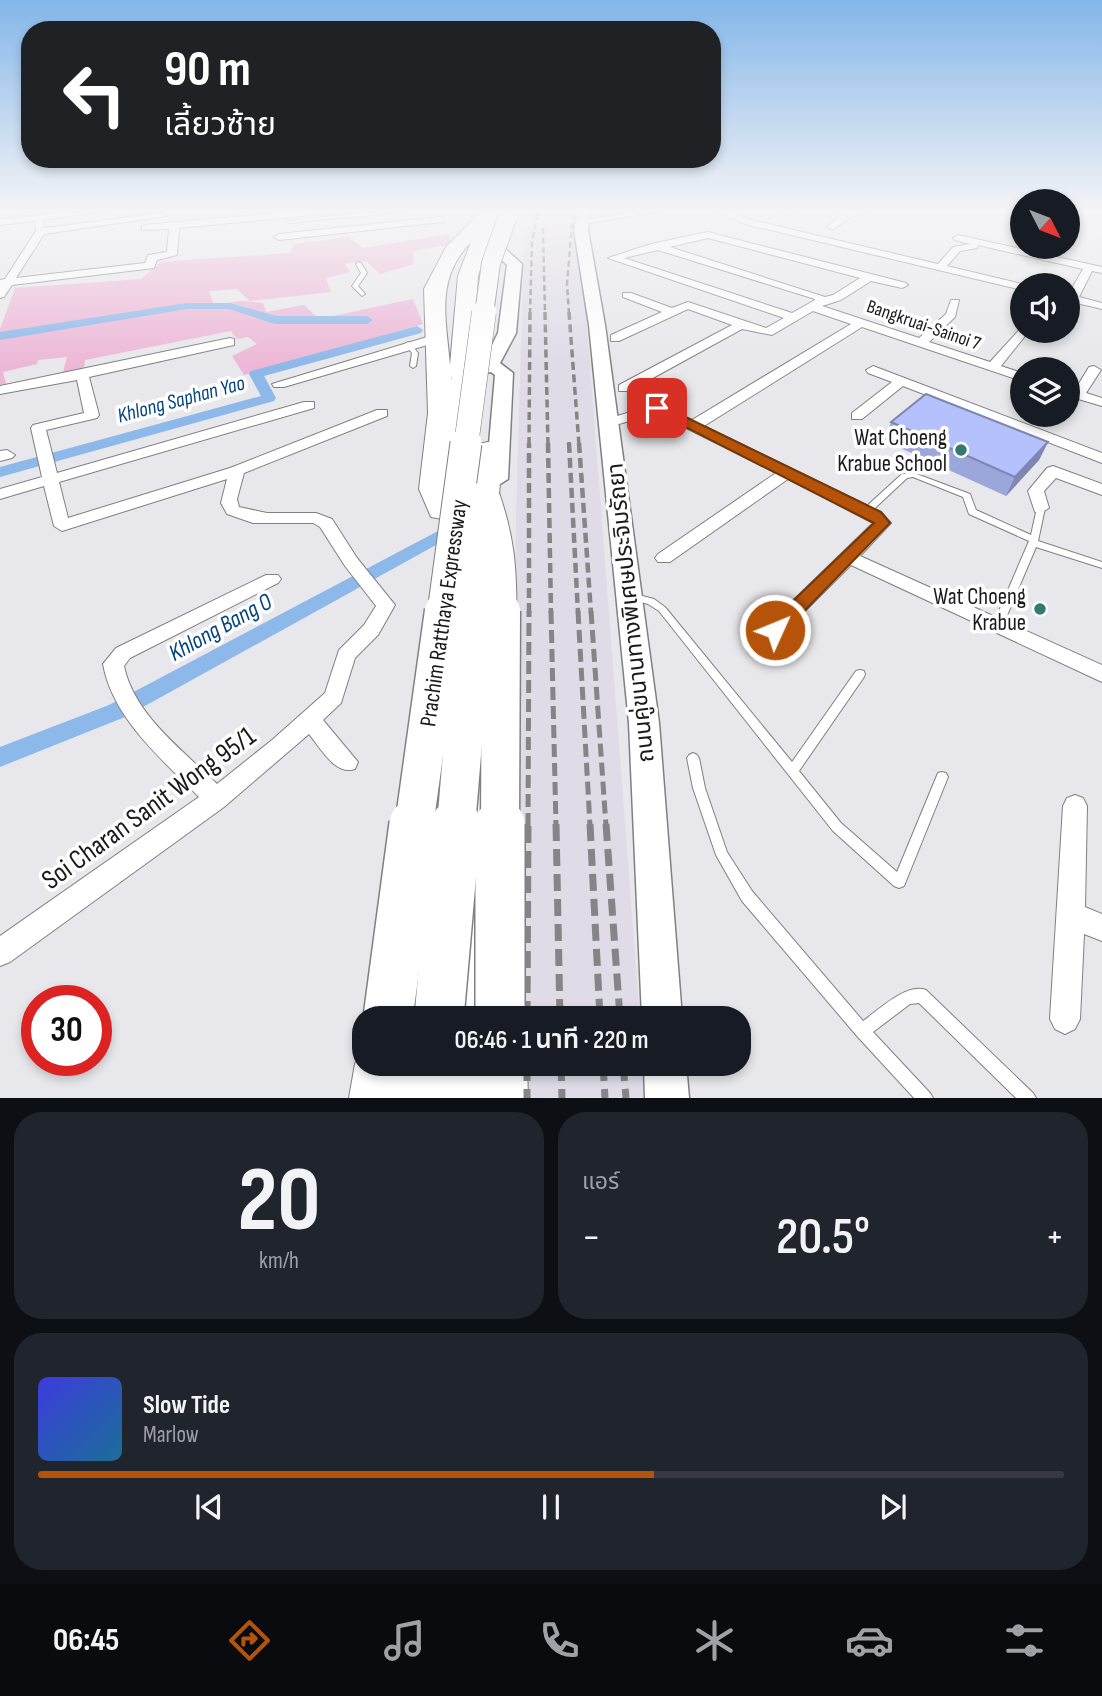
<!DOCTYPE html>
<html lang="th">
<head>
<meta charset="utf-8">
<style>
	body { margin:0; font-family:"Sofia Sans Condensed","Noto Sans Thai",sans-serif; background:#20242c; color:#f1f3f6; height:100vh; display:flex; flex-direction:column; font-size:26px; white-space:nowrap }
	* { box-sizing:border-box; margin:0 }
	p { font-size:23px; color:#9ea1a6 }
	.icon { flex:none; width:38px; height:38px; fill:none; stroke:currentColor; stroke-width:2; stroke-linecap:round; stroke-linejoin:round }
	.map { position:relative; height:1098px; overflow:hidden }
	.panel { display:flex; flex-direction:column; gap:14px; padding:14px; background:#0d0f14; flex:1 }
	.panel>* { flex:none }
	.top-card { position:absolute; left:21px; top:21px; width:700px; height:147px; border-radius:28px; box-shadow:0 4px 10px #0003; background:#202124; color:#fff; overflow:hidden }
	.needle { width:46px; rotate:132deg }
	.buttons { position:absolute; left:1010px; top:189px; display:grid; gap:14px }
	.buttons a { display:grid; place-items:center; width:70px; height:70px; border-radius:50%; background:#171b24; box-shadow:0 4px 10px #0003; font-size:35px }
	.speed { position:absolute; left:21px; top:985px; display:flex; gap:14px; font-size:35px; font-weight:700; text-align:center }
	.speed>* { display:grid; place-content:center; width:91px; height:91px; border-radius:50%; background:#171b24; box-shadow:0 4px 10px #0003; line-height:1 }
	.speed .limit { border:10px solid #d22; background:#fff; color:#111 }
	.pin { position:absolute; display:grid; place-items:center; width:60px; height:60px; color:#fff; margin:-30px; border-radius:14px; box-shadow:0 4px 10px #0006 }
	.me { position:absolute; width:77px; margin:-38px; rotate:46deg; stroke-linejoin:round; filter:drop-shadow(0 0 5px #0008) }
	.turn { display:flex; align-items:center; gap:24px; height:147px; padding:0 28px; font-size:32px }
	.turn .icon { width:91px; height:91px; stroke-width:2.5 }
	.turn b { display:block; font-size:49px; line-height:60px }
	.big { font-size:52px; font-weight:600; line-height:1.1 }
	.panel .card { flex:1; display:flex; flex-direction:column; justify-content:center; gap:10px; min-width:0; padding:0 24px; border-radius:28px; background:#20242c }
	.panel .dial { align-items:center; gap:0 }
	.dial b { font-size:91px; line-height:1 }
	.song { display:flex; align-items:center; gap:21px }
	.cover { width:84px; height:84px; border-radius:10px; background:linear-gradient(135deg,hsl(240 70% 55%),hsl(200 70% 35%)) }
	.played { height:7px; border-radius:4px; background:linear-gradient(90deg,#b45309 60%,#363941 60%) }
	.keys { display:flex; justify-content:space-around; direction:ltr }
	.heat { display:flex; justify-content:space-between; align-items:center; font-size:38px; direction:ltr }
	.panel .tiles { flex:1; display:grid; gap:14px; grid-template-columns:1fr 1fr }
	.card:last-child { grid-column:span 2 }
	.trip { position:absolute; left:352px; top:1006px; width:399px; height:70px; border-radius:28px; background:#171b24; box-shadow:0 4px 10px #0003; font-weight:600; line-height:70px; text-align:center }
	.tabs { display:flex; height:112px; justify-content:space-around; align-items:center; background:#090b0e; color:#9ea1a6 }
	.tabs .icon { width:49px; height:49px }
	.tabs .current { color:#b45309 }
	.tabs b { font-size:32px; color:#f1f3f6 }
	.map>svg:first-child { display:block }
	.built { fill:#dfdce7 }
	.green { fill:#edb8d7 }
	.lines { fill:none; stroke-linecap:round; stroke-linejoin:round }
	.canal { fill:#8db8ea; fill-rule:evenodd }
	.lane-casing { stroke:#807f82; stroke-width:2 }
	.street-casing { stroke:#807f82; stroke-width:2 }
	.secondary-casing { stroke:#807f82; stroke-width:3 }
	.highway-casing { stroke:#807f82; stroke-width:2 }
	.lane { fill:#fff; fill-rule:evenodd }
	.street { fill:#fff; fill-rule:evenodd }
	.secondary { fill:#fff; fill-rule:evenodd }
	.highway { fill:#fff; fill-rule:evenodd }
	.rail-far4 { stroke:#858587; stroke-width:2.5; stroke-dasharray:6 3.5; stroke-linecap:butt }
	.rail-far3 { stroke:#858587; stroke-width:3.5; stroke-dasharray:8 4.5; stroke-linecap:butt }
	.rail-far2 { stroke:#858587; stroke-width:4.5; stroke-dasharray:10 5; stroke-linecap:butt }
	.rail-far1 { stroke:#858587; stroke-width:5; stroke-dasharray:13 6; stroke-linecap:butt }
	.rail { stroke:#858587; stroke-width:7; stroke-dasharray:17 8; stroke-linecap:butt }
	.highway-bridge-far4-casing { stroke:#807f82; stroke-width:20; stroke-linecap:butt }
	.highway-bridge-far3-casing { stroke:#807f82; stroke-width:25; stroke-linecap:butt }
	.highway-bridge-far2-casing { stroke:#807f82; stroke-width:33; stroke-linecap:butt }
	.highway-bridge-far1-casing { stroke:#807f82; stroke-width:41; stroke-linecap:butt }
	.highway-bridge-casing { stroke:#807f82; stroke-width:52; stroke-linecap:butt }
	.highway-bridge-far4 { stroke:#fff; stroke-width:18 }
	.highway-bridge-far3 { stroke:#fff; stroke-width:24 }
	.highway-bridge-far2 { stroke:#fff; stroke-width:31 }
	.highway-bridge-far1 { stroke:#fff; stroke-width:38 }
	.highway-bridge { stroke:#fff; stroke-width:49 }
	.wall { fill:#9ba6da }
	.shaded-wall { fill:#7e87b1 }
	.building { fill:#b4c1fd; stroke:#7e87b1; stroke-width:2 }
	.route { fill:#b45309; stroke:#753606; stroke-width:2 }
	.poi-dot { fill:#327971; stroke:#fff; stroke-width:2.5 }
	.labels { text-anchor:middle; stroke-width:7; stroke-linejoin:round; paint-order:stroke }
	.far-street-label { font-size:19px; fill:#1a1a1b; stroke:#fff }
	.far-water-label { font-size:21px; font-style:italic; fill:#03437e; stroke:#fff }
	.poi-label { font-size:23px; fill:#1a1a1b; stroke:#fff; text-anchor:end }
	.street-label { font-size:23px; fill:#1a1a1b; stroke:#fff }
	.water-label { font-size:24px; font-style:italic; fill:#03437e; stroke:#fff }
	.near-street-label { font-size:28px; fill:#1a1a1b; stroke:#fff }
</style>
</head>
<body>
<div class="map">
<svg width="1102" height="1098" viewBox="0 0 1102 1098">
	<rect width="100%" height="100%" fill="#e8e7eb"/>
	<g class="built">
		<polygon points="533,210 579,210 575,232 583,274 640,1018 510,1018 516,518 524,237"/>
		<polygon points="509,1064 644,1064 646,1097 509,1098"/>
	</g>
	<polygon class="green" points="448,234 452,244 413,251 414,264 380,274 366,261 345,264 350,272 326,278 331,292 250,301 237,289 209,291 214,305 241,301 263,303 266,312 304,305 319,319 413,299 423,324 244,375 232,356 257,344 248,337 237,339 231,331 85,360 84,370 62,376 67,357 38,360 37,364 3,372 6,384 0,385 0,329 15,288 141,279 161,262 290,253 294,244 348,237 363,248"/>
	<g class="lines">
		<g class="canal">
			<polygon points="187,303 230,303 276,316 367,316 373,320 367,324 275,324 229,309 187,309 0,340 0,332"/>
			<polygon points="417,326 423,330 421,333 264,376 276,398 274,401 0,477 0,467 261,396 249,374 251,371"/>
			<polygon points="457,521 465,526 463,530 125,717 0,767 0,747 109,705"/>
		</g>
		<defs>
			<g id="lane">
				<polygon points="351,214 353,215 353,216 290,223 288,222 290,221"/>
				<polygon points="359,262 361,263 367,273 358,286 365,294 362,296 352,286 361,273 356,264"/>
				<polygon points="408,342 410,343 418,353 416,366 413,368 410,366 412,353 405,344"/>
				<polygon points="914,473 970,494 976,510 1031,535 1037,508 1041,505 1044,506 1045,508 1038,541 1102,562 1102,568 1036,547 1003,625 1001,628 995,628 993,625 1029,541 969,514 963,497 913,477 907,478 875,508 869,508 868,506 869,504 902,474"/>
				<polygon points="631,593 654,599 665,607 792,762 856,671 860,670 864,671 865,674 864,677 799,771 841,823 897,872 938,773 942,772 946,773 948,777 904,886 899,888 894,886 833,831 659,611 648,604 628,598 626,596 628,594"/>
				<path d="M693 753 697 755 699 758 705 788 727 852 752 891 863 1021C879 1010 906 983 926 990L1033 1093 1036 1098H1016L919 1003 910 1004 873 1032 930 1093 933 1098H914L857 1036 742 901 716 855 693 788 687 758 689 755Z"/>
			</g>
			<g id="street">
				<polygon points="85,210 111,210 42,220 45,228 161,213 166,216 44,234 16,278 145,263 148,255 167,252 169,229 142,230 142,226 145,225 307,210 337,210 332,213 179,228 177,255 157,260 154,268 12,285 4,297 0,298 0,280 5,279 36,231 35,221 0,225 0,219"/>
				<polygon points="379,210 410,210 351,218 346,215"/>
				<polygon points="645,210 667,210 584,224 579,221"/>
				<polygon points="714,210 726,210 751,220 938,264 953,247 970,244 955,240 953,238 958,235 1102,267 1102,273 1092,271 1079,297 1102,303 1102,309 1068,301 1068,295 1083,269 978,245 977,248 960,251 947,266 1026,285 1022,285 1022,290 745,224"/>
				<polygon points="788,210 799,210 788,216 783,213"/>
				<polygon points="833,210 870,210 853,216 832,230 827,227 829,225 843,214"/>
				<polygon points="440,217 443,218 443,222 279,240 274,237 279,234"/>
				<path d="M708 232 906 283 908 285 902 288 871 281 841 300 822 306 919 338 946 314 951 300H959L955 317 929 342 990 362 1020 329 1029 331 1001 366 1022 373V381L862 327 704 426 881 512 891 523 860 556 1102 665V682L851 565 763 653 756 656 749 653 746 648 749 643 873 523 788 479 670 562H658L655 558 658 554 776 473 656 413 609 427 602 423 604 420 657 404 692 420 851 324 813 311 772 335 742 329 629 391H619V385L732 325 688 309 619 341H611V335L662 312 623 297V293H631L672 308 688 302 766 328 784 318 608 258 651 244ZM708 238 860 278 833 295 825 297 670 247ZM658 250 815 299V300L792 313 624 258Z"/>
				<polygon points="437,334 443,338 441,341 284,387 274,387 272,384"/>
				<path d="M230 338 234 339V345L89 377 99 415 97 418 46 430 57 473 304 402H314V408L59 482 68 518 230 468 377 410H387V416L244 473 237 499 239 507 267 513H316L332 519 357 558 395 605 378 635 355 658 341 703 323 720 358 762 355 769C335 776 320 747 309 734L224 807 10 962 0 966V936L199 797C162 759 113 719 103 664L116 648 266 575H278L281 579 278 583 130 658 124 666C134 715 183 750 217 784L272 740 325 693 339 650 364 625 376 606 345 566 320 527 313 523H253L227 514 221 503 227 479 62 531 54 526 44 486 0 499V489L42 477 31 428 33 425 84 413 77 380 0 394V386Z"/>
				<polygon points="873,366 1102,453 1102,463 903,386 862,419 852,419 852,413 892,382 868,373 866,370"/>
				<polygon points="1094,366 1101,370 1086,393 1102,398 1102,406 1068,396 1068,388 1075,390 1089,367"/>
				<polygon points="7,450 15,455 12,458 0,461 0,451"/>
				<polygon points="1053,466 1102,484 1102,495 1056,478 1044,491 1049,508 1041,513 1035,512 1028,491 1047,468"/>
				<polygon points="1075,795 1083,798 1087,806 1085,907 1102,914 1102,941 1084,934 1080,1019 1075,1029 1065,1034 1055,1029 1050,1019 1063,806 1067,798"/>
			</g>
			<g id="secondary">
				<polygon points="578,210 590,210 588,230 605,325 659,723 682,1018 642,1018 629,723 589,325 574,230"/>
				<polygon points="500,223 507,227 503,247 522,264 516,333 500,363 513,373 508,479 497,486 486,479 495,375 491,372 470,377 459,470 448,477 437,470 452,374 486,357 498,333 507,265 489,248 493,227"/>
				<polygon points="480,738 491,742 496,752 493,845 488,857 476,861 464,857 459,845 464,752 469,742"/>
				<polygon points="474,864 487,870 492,882 488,1018 448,1018 456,882 461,870"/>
				<polygon points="445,1064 487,1064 486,1098 442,1098"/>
				<polygon points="644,1064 686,1064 689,1098 645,1098"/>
			</g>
			<g id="highway">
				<path d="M483 210 499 211 478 276 473 374 469 379 461 381 451 377 454 413 447 489 457 510 453 517 442 519 431 517 419 489 428 413 424 289 446 247ZM471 242 458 276 450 365C446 318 435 279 471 242Z"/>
				<polygon points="488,442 498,444 502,450 499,497 494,503 484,506 474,503 469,497 474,450 478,444"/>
				<polygon points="364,1044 364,1064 462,1064 460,1098 349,1098 355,1064"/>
				<polygon points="473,1064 527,1064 528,1098 472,1098"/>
			</g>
		</defs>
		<use href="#lane" class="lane-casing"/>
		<use href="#street" class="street-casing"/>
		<use href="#secondary" class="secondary-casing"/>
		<use href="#highway" class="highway-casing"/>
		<use href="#lane" class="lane"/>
		<use href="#street" class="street"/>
		<use href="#secondary" class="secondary"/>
		<use href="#highway" class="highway"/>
		<g class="rail-far4">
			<polyline points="543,228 545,314"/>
			<polyline points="530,314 532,242 539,210"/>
			<polyline points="569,314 567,284 573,210"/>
		</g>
		<g class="rail-far3">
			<polyline points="545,312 548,445"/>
			<polyline points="569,312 579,445"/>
			<polyline points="569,442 569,445"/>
			<polyline points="529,445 530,312"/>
		</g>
		<g class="rail-far2">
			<polyline points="548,443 551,613"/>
			<polyline points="569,443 578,613"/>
			<polyline points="579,443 591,613"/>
			<polyline points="529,613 529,443"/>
		</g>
		<g class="rail-far1">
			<polyline points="551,611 556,826"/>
			<polyline points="578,611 590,826"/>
			<polyline points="591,611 606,826"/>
			<polyline points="528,826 529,611"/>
		</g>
		<g class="rail">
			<polyline points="556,824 560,1018"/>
			<polyline points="590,824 600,1018"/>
			<polyline points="606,824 620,1018"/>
			<polyline points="527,1018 528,824"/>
			<polyline points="527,1064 527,1098"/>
			<polyline points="561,1064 562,1098"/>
			<polyline points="603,1064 605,1098"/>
			<polyline points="623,1064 626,1098"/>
		</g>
		<defs>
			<polyline id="highway-bridge-far4" points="484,314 491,263 510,210"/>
			<polyline id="highway-bridge-far3" points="466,445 484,312"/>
			<g id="highway-bridge-far2">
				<path d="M484 497C499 539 501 569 501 613"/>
				<polyline points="443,613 466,443"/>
				<polyline points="474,613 482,520"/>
			</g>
			<g id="highway-bridge-far1">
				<polyline points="414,826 444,611"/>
				<polyline points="456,826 474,611"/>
				<polyline points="500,826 501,611"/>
			</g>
			<g id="highway-bridge">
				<polyline points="388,1018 414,824"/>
				<polyline points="439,1018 456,824"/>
				<polyline points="500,1018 500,824"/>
			</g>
		</defs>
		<use href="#highway-bridge-far4" class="highway-bridge-far4-casing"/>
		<use href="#highway-bridge-far3" class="highway-bridge-far3-casing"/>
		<use href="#highway-bridge-far2" class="highway-bridge-far2-casing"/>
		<use href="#highway-bridge-far1" class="highway-bridge-far1-casing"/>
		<use href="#highway-bridge" class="highway-bridge-casing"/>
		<use href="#highway-bridge-far4" class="highway-bridge-far4"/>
		<use href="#highway-bridge-far3" class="highway-bridge-far3"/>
		<use href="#highway-bridge-far2" class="highway-bridge-far2"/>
		<use href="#highway-bridge-far1" class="highway-bridge-far1"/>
		<use href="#highway-bridge" class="highway-bridge"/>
	</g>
	<polygon class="wall" points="891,422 1048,442 1039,460 1006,496 885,441"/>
	<polygon class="shaded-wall" points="1048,442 1039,460 1006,496 1015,477"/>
	<polygon class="building" points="926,394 1048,442 1015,477 891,422"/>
	<linearGradient id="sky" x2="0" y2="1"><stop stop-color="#83b6e9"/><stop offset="0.58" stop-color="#f5f4f6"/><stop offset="1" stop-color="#f5f4f6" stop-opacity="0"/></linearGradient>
	<rect width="1102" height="363" fill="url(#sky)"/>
	<polygon class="route" points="652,405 661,405 881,512 890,523 781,635 768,635 766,630 768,625 874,523 652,410"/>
	<g class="poi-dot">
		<circle cx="961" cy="450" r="7"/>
		<circle cx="1040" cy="609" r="7"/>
	</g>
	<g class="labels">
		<g class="far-street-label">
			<text transform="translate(924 324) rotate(19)" y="7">Bangkruai-Sainoi 7</text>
		</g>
		<g class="far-water-label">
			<text transform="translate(181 399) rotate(-15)" y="7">Khlong Saphan Yao</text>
		</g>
		<g class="poi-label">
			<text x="947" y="445">Wat Choeng<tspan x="947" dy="26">Krabue School</tspan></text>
			<text x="1026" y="604">Wat Choeng<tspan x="1026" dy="26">Krabue</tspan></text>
		</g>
		<g class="street-label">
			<text transform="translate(443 613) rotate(-82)" y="8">Prachim Ratthaya Expressway</text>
			<text transform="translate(630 613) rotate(-96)" y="8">ถนนคู่ขนานทางพิเศษประจิมรัถยา</text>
		</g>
		<g class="water-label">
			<text transform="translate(220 627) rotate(-29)" y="8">Khlong Bang O</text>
		</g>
		<g class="near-street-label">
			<text transform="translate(148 807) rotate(-36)" y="10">Soi Charan Sanit Wong 95/1</text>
		</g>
	</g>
</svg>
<div class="buttons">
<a><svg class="needle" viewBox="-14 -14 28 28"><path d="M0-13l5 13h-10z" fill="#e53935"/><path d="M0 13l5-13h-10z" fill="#9ea1a6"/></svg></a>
<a><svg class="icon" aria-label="sound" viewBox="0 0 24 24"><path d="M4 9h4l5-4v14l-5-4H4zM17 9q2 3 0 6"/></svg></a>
<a><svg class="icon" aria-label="layers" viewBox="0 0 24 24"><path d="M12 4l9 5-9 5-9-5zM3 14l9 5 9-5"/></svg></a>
</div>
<div class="speed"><div class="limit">30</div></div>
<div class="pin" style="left:657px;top:408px;background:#d93025"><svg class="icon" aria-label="arrive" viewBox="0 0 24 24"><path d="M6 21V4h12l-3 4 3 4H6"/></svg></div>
<svg class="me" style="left:775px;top:630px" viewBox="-20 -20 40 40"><circle r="17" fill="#b45309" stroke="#fff" stroke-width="3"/><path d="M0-11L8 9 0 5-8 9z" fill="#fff"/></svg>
<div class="trip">06:46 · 1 นาที · 220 m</div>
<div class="top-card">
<div class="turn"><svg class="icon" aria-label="left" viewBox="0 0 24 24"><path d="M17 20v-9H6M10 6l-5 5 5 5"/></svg><div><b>90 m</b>เลี้ยวซ้าย</div></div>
</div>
</div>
<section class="panel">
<div class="tiles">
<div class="card dial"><b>20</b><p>km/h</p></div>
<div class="card"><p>แอร์</p>
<div class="heat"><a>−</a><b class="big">20.5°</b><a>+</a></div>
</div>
<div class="card">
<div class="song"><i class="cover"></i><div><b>Slow Tide</b><p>Marlow</p></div></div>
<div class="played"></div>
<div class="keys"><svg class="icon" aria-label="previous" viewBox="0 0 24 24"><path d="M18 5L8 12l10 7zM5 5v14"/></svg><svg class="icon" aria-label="pause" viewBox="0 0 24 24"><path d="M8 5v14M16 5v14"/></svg><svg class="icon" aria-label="next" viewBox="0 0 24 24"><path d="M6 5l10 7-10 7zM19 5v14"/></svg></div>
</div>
</div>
</section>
<nav class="tabs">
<b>06:45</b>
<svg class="icon current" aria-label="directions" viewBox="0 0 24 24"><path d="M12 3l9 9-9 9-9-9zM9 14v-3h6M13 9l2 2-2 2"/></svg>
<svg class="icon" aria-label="music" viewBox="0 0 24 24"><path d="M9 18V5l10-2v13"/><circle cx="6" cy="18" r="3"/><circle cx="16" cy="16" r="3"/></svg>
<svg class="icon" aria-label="phone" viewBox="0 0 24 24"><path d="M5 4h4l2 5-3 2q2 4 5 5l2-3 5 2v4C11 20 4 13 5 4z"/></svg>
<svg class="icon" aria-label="climate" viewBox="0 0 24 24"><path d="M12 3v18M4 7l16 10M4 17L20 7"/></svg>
<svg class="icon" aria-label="car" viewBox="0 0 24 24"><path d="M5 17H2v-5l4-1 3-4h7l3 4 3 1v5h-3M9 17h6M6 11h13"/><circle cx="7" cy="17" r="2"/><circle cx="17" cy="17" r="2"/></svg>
<svg class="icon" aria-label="filters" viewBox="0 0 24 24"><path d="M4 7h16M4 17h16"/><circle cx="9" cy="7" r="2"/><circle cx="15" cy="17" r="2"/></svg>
</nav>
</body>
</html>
